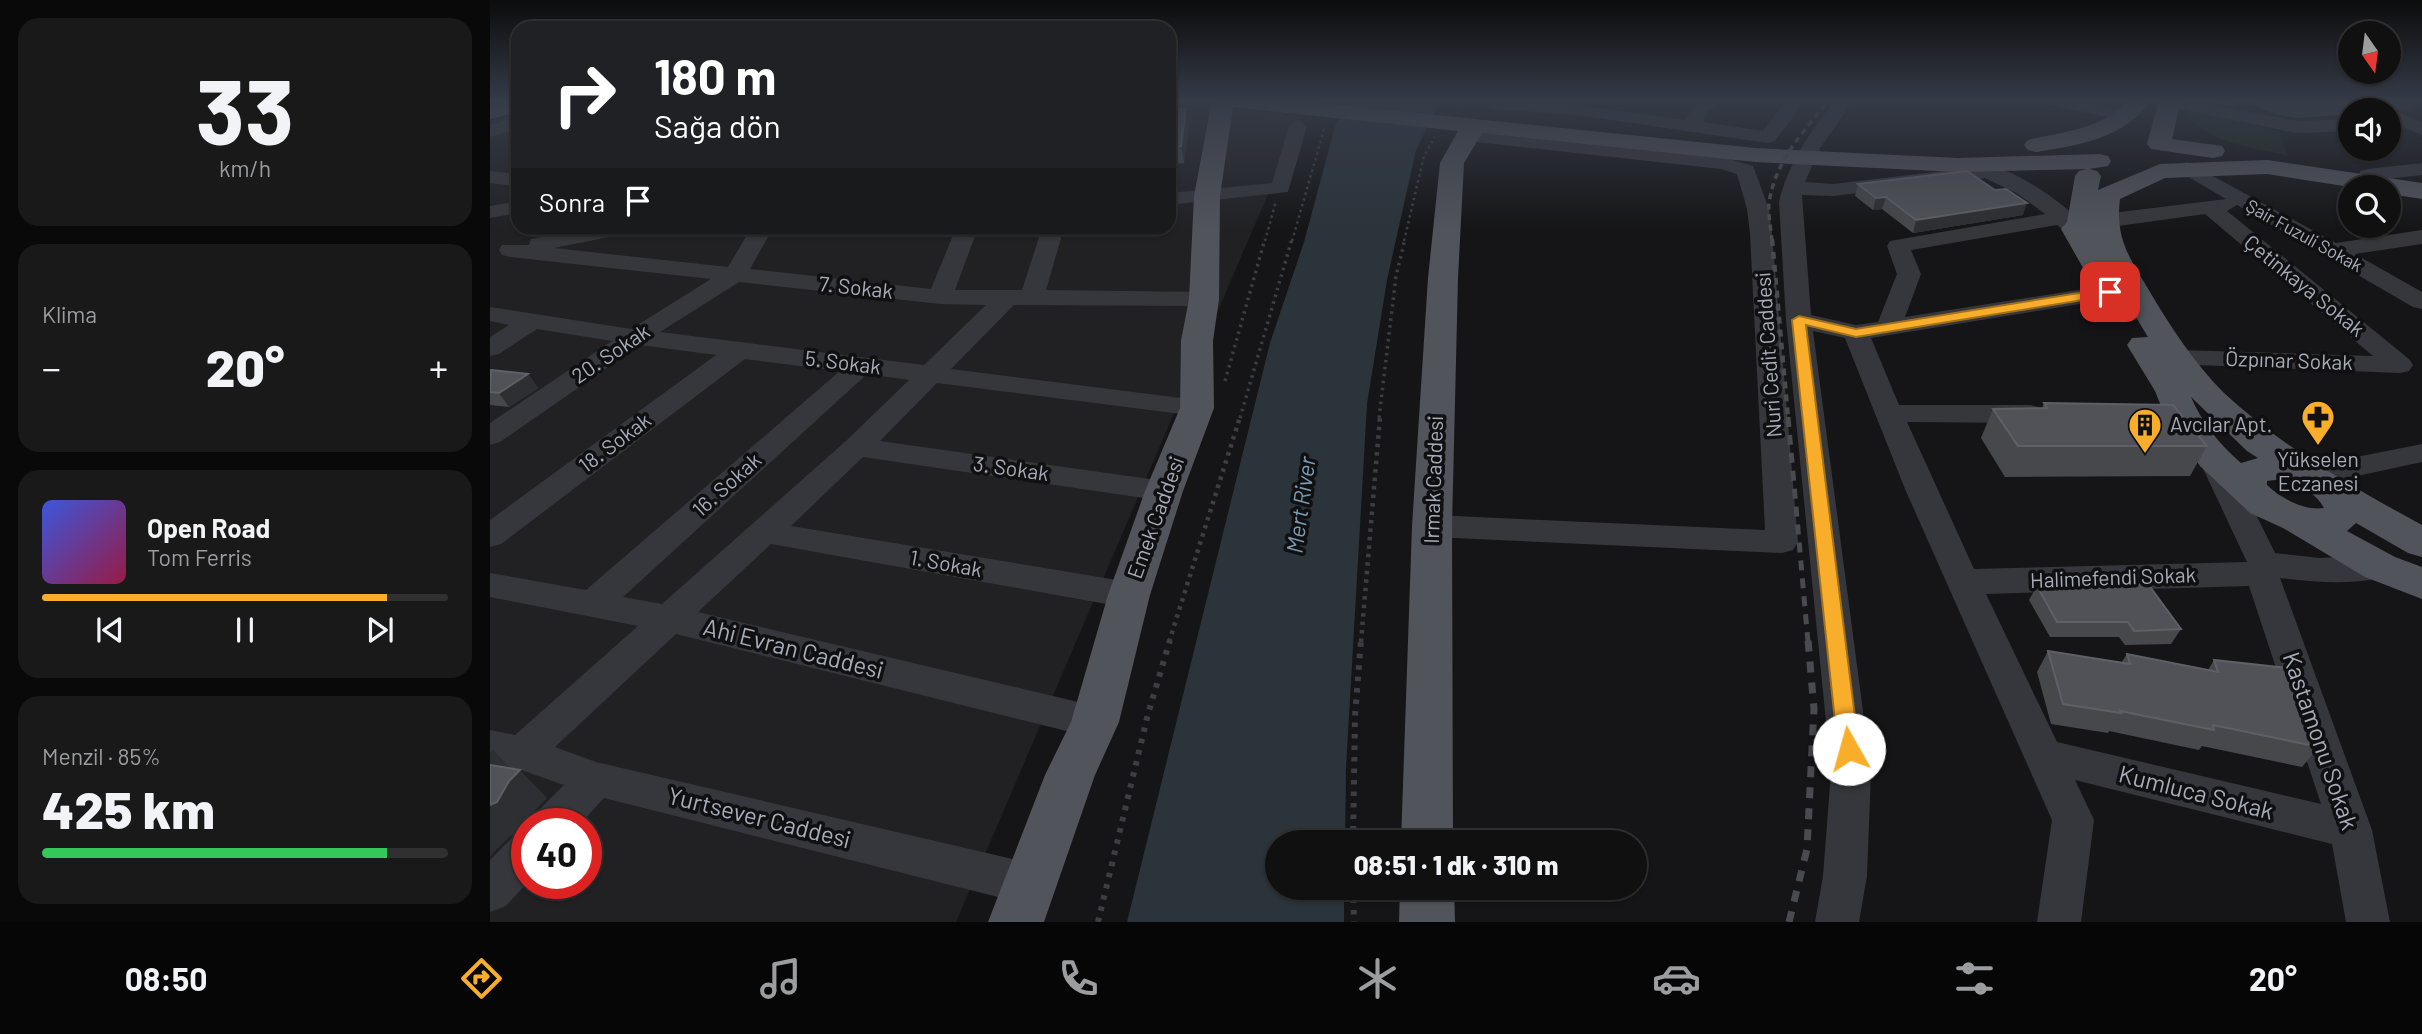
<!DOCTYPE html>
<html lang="tr">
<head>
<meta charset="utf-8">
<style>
	body { margin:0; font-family:Barlow,sans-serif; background:#19191a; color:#f1f3f6; height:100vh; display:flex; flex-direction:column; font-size:26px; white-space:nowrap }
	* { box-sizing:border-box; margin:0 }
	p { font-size:23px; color:#9c9d9f }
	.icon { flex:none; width:38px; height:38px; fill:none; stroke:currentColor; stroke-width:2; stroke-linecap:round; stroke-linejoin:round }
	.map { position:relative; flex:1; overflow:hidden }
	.panel { display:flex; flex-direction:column; gap:18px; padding:18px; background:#090909; width:490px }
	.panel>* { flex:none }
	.banner { position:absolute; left:21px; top:21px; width:665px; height:214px; border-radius:21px; box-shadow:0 2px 5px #0004,0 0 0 2px #303031; background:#202124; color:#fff; overflow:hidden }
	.needle { width:46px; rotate:166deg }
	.fabs { position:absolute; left:1848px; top:21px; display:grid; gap:14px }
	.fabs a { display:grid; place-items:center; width:63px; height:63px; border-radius:50%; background:#101011; box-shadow:0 2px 5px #0004,0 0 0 2px #303031; font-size:35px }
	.speed { position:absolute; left:21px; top:808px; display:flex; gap:14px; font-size:35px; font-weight:700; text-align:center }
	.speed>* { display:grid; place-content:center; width:91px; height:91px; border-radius:50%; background:#101011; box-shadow:0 2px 5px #0004,0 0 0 2px #303031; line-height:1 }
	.speed .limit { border:10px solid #d22; background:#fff; color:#111 }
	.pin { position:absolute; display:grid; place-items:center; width:60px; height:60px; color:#fff; margin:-30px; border-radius:14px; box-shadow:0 4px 10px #0006 }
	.me { position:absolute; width:77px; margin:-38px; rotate:353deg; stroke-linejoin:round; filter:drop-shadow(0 0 5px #0008) }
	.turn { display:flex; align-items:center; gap:24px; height:147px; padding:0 28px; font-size:32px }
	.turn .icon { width:91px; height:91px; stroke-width:2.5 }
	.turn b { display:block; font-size:49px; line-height:60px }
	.then { display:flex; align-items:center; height:66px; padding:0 28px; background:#0003; gap:14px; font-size:26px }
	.big { font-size:52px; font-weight:800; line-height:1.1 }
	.panel .card { flex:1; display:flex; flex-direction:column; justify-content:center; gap:10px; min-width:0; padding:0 24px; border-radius:21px; background:#19191a }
	.panel .dial { align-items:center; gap:0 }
	.dial b { font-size:91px; line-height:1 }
	.song { display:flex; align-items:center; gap:21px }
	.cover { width:84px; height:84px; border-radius:10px; background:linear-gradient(135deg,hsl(230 70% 55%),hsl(340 70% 35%)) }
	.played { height:7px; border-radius:4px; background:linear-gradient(90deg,#f9ae2b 85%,#303031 85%) }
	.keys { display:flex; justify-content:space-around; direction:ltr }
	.heat { display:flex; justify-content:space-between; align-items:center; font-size:38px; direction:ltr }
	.charge { height:10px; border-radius:5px; background:linear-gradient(90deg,#34c759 85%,#303031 0) }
	.trip { position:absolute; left:775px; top:830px; width:382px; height:70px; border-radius:35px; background:#101011; box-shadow:0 2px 5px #0004,0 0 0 2px #303031; font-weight:800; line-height:70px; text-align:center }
	.dock { display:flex; height:112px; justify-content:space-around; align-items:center; background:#060607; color:#9c9d9f }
	.dock .icon { width:49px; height:49px }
	.dock .active { color:#f9ae2b }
	.dock b { font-size:32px; color:#f1f3f6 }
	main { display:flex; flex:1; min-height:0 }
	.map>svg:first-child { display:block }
	.built { fill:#212124; fill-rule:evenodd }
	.green { fill:#1d251e }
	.water { fill:#2b343b }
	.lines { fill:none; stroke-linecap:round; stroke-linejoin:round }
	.path-far3 { stroke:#3c3e43; stroke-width:2.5; stroke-dasharray:2.5 3.5; stroke-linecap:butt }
	.path-far2 { stroke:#3c3e43; stroke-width:3.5; stroke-dasharray:2.5 4.5; stroke-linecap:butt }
	.path-far1 { stroke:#3c3e43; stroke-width:4.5; stroke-dasharray:3.5 5; stroke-linecap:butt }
	.path { stroke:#3c3e43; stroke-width:6; stroke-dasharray:4.5 7; stroke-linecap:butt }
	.minor { fill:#36373c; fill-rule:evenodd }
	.major { fill:#52545b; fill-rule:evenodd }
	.rail-far3 { stroke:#494b51; stroke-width:3.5; stroke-dasharray:6 4.5; stroke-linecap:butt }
	.rail-far2 { stroke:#494b51; stroke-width:4.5; stroke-dasharray:7 6; stroke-linecap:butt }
	.rail-far1 { stroke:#494b51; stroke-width:5; stroke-dasharray:10 8; stroke-linecap:butt }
	.rail { stroke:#494b51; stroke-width:7; stroke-dasharray:11 10; stroke-linecap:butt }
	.wall { fill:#46484c }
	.shaded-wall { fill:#2e2f32 }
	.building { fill:#515258; stroke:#5e6067; stroke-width:2 }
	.route { fill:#f9ae2b; stroke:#a2711c; stroke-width:2 }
	.labels { text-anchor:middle; stroke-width:7; stroke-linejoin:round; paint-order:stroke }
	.far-street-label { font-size:18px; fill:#a6acb8; stroke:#101012 }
	.street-label { font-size:21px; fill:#a6acb8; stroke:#101012 }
	.poi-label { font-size:21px; fill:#a6acb8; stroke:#101012; text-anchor:start }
	.water-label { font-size:23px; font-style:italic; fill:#7c9cb4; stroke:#101012 }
	.near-street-label { font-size:24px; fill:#a6acb8; stroke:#101012 }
</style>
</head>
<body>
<main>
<section class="panel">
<div class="card dial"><b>33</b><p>km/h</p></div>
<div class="card"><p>Klima</p>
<div class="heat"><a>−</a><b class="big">20°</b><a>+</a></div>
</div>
<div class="card">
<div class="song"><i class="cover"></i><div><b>Open Road</b><p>Tom Ferris</p></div></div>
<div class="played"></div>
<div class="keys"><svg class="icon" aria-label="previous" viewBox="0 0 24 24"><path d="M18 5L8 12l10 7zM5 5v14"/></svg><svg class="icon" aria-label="pause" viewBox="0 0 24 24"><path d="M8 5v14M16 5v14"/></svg><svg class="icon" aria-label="next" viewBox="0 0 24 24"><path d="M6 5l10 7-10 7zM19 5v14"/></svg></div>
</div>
<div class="card"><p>Menzil · 85%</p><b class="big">425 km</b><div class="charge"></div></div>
</section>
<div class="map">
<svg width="1932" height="922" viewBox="0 0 1932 922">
	<rect width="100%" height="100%" fill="#151517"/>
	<path class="built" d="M679 100 811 117 466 922H0V121L28 114V228H679ZM37 824H96V884H37Z"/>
	<path class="green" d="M1691 107 1741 117 1790 132 1797 155C1758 147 1714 143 1691 107Z"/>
	<polygon class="water" points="864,100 951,100 926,150 897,280 877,404 856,768 855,842 788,842 788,887 854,887 854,922 637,922 780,343 814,242 846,123"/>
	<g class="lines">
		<g class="path-far3">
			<polyline points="968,107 976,100"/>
			<polyline points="775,241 786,201"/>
			<polyline points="802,241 835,126"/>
			<polyline points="914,241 934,156 945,137"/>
		</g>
		<g class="path-far2">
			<polyline points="735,381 775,239"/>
			<polyline points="750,418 802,239"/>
			<polyline points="889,418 906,276 915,239"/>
		</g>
		<g class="path-far1">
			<polyline points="679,642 750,417"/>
			<polyline points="871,642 890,417"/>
		</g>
		<g class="path">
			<polyline points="863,842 865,716 871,640"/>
			<polyline points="863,887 864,922"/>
			<polyline points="608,922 658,714 680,640"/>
		</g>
		<g class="minor">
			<path d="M1007 100 1088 105 1195 120C1206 102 1213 100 1234 100L1218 112 1213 122 1273 131 1297 100H1311L1313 103 1285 141 1278 143 1088 115 1001 109 998 105Z"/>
			<path d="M1346 100H1364L1330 148 1315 182 1343 184 1470 169 1472 163C1505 155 1576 201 1594 227L1591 232C1580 234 1575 232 1567 225L1421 250 1431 274 1415 317 1620 285 1629 287 1632 292 1629 297 1620 299 1381 338 1409 405H1541L1551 408 1555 414 1551 420 1541 423 1417 422 1484 569 1757 562 1708 458 1713 451 1723 449 1733 451 1738 458 1785 553 1829 558 1890 555 1902 559 1907 567 1902 575C1867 586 1826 582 1790 578L1882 830 1900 922H1856L1842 844 1585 780 1604 820 1591 922H1547L1562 820 1415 489 1355 338 1323 331 1381 772 1377 876 1369 922H1325L1333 876 1341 772 1296 320 1289 202C1298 164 1320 131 1346 100ZM1495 178 1528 194 1555 214 1400 241 1397 246 1407 274 1388 322 1366 325 1321 315 1312 195 1343 196ZM1759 586 1831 804 1567 742 1496 594Z"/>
			<polygon points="1556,100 1588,100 1644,112 1647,116 1638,122 1559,104"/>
			<polygon points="1672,100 1694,100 1807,121 1860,119 1860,131 1807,133 1679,107 1673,106"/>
			<polygon points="1899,109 1932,122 1932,135 1899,121 1899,110 1892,110"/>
			<polygon points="28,117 28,129 0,137 0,125"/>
			<polygon points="808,120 817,126 798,192 679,205 679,193 782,183 799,126"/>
			<polygon points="976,130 1233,157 1263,166 1279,209 1282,234 1308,542 1303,550 1292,553 942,537 931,534 926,526 931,518 942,515 1275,530 1260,234 1257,209 1247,174 1231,169 969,140 966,136"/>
			<polygon points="1697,162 1846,243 1932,230 1932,244 1865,254 1932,292 1932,309 1923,307 1747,205 1737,211 1919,359 1923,365 1919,371 1910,373 1680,364 1676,358 1680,352 1689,350 1883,356 1715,214 1614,228 1606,226 1603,221 1606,216 1614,214 1736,199 1690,172 1687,168 1690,164"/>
			<polygon points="1932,163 1932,175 1878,181 1871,179 1868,175 1871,171 1878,169"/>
			<polygon points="0,171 28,174 28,186 0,183"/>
			<polygon points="28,201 28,213 0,218 0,206"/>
			<path d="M99 228H142L139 233 64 248 238 267 261 228H283L260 269 441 289 466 228H488L465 290H532L552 228H574L556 290 714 292 723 294 726 299 723 304 714 306 524 305 461 369 707 400 717 402 721 408 717 414 707 416 447 383 390 441 674 481 685 484 689 491 685 498 674 501 373 457 301 526 639 582 651 586 656 595 651 604 639 608 281 544 208 612 605 706 619 711 624 722 619 733 605 738 186 634 65 747 106 762 540 863 555 869 562 884 555 899 540 905 114 798 90 824H42L48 811 74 785 31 770 0 764V730L25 735 148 626 0 597V573L96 590 350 371 255 359 11 544 0 547V520L226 355 150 345 10 442 0 445V423L122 341 47 329 9 354 0 356V337L19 325 0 321V307L141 329 221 279 20 257 12 255 9 250 12 245H39L41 239ZM249 282 450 304 496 305 434 365 170 332ZM377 374 419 380 357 440 172 604 133 597Z"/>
			<polygon points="1932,444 1932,462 1821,486 1810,483 1806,476 1810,469 1821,466"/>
			<polygon points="37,832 37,883 16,906 0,912 0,860 22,838"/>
		</g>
		<g class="major">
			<polygon points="28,100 28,112 0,119 0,105"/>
			<path d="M722 100H801L1265 148 1468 158 1609 154 1618 156 1621 161 1618 166 1599 169 1607 171 1611 176 1608 190 1670 164 1777 160 1932 183V199L1899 194V187H1860L1777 174 1675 178 1630 199C1625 240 1640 258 1660 292 1680 326 1705 364 1733 392 1792 447 1862 487 1932 525V557L1918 553 1866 523 1857 531 1905 557 1932 567V599L1875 577 1793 528 1760 513 1710 466 1675 416 1665 391 1637 345 1642 338 1658 337 1627 286 1615 292 1605 289 1571 229 1577 222 1585 176 1589 171 1597 169 1468 172 1265 162 992 133 974 163 968 278 962 526 963 842H911L922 526 938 278 950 163 968 131 743 107 730 196 729 299 723 341 724 408 693 491 660 595 629 722 605 775 554 922H498L555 775 581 722 618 595 655 491 690 408 691 341 699 299 704 196ZM1701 397 1757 451 1768 458 1751 463C1730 445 1712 423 1701 397ZM1785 480C1805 482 1824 490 1834 508 1814 511 1792 499 1777 485V481Z"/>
			<path d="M1638 100H1661C1634 139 1589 145 1546 152L1538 150 1534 145 1538 140C1574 131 1612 130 1638 100Z"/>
			<polygon points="1669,100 1691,100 1682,139 1732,146 1735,151 1732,156 1723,158 1661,149 1657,144"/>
			<polygon points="910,887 964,887 965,922 909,922"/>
		</g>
		<path class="rail-far3" d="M1282 241C1281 229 1278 215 1279 203 1285 161 1314 131 1339 100"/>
		<polyline class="rail-far2" points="1282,239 1298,418"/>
		<polyline class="rail-far1" points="1298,417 1318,642"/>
		<polyline class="rail" points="1299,922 1317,849 1324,709 1318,640"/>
	</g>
	<g class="wall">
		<polygon points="1706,100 1749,100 1745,107"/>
		<polygon points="1753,100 1882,100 1876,110 1860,110 1860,114 1807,118 1786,114"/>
		<polygon points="1886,100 1926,100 1921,107 1908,109"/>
		<polygon points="679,110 699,125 694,163 679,164"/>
		<polygon points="1368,184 1533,215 1423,233 1392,209 1383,210 1365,196"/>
		<polygon points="0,371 38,374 48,388 19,407 0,405"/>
		<polygon points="1554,403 1717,446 1700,476 1515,477 1491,438 1503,409 1552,408"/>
		<polygon points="1547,586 1691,629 1681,644 1635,645 1629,637 1560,637 1539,600"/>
		<polygon points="1558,651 1631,663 1637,654 1718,670 1724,660 1829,747 1812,767 1712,746 1709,750 1619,731 1618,733 1561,724 1547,672"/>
	</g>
	<g class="shaded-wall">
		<polygon points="1913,100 1926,100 1921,107 1908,109"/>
		<polygon points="696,109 699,125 694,163 691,146"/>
		<polygon points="1396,197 1392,209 1383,210 1386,198"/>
		<polygon points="1537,203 1533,215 1423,233 1426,220"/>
		<polygon points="38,374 48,388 19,407 9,393"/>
		<polygon points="3,750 26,774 30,770 57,798 46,809 38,824 37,824 35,830 20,836 0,856 0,753"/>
	</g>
	<g class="building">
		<polygon points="1789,100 1876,100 1814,105"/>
		<polygon points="696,109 691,146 679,146 679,110"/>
		<polygon points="1477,171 1505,190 1516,189 1537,203 1426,220 1396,197 1386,198 1368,184"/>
		<polygon points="1,370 38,374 9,393 0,392"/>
		<polygon points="1554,403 1683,405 1717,446 1528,446 1503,409 1557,408"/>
		<polygon points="1658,584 1691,629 1644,631 1638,622 1567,622 1547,586"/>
		<polygon points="1558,651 1640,664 1637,654 1728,672 1724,660 1806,669 1829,747 1723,725 1724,730 1630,711 1631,713 1573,704"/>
		<polygon points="0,765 30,770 19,781 7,802 0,805"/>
	</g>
	<linearGradient id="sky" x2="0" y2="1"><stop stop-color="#0c0c0d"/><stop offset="0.44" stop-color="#353b47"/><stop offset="1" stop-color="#353b47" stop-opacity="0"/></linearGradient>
	<rect width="1932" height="229" fill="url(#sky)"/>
	<polygon class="route" points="1620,288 1624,289 1624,295 1366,337 1316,325 1369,749 1366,755 1359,758 1351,755 1348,749 1302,320 1309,316 1366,329"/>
	<defs>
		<symbol id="pharmacy-pin" viewBox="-11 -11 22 30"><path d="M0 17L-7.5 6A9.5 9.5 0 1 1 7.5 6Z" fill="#f9ae2b" stroke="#101012"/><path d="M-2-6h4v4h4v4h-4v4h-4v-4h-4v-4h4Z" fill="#111"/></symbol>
		<symbol id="building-pin" viewBox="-11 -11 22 30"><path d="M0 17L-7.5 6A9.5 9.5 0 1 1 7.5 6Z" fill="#f9ae2b" stroke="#101012"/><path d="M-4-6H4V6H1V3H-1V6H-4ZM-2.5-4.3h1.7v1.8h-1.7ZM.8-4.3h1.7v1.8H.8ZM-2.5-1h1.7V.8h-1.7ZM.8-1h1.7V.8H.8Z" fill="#111"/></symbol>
	</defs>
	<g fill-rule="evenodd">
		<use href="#pharmacy-pin" x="1809" y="398" width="38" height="52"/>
		<use href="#building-pin" x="1636" y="406" width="38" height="52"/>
	</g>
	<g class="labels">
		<g class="far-street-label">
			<text transform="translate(1814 236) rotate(29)" y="6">Şair Fuzuli Sokak</text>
		</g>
		<g class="street-label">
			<text transform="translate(1814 286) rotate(39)" y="7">Çetinkaya Sokak</text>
			<text transform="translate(366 288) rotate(6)" y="7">7. Sokak</text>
			<text transform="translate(121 354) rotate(-34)" y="7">20. Sokak</text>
			<text transform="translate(1279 355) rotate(-94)" y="7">Nuri Cedit Caddesi</text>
			<text transform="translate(1799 361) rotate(2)" y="7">Özpınar Sokak</text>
			<text transform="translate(353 363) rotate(7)" y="7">5. Sokak</text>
			<text transform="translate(125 443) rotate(-37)" y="7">18. Sokak</text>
			<text transform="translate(521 469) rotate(8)" y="7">3. Sokak</text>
			<text transform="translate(944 480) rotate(-88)" y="7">Irmak Caddesi</text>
			<text transform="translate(237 485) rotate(-42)" y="7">16. Sokak</text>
			<text transform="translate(666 518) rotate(-70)" y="7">Emek Caddesi</text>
			<text transform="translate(456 564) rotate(10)" y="7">1. Sokak</text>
			<text transform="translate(1623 578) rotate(-2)" y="7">Halimefendi Sokak</text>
		</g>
		<g class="poi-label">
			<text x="1680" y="432">Avcılar Apt.</text>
			<text x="1828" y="467" text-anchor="middle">Yükselen<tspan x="1828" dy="24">Eczanesi</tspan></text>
		</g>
		<g class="water-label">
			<text transform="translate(811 505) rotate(-82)" y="8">Mert River</text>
		</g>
		<g class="near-street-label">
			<text transform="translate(303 649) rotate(14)" y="8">Ahi Evran Caddesi</text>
			<text transform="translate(1830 741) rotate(71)" y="8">Kastamonu Sokak</text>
			<text transform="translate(1706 793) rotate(14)" y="8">Kumluca Sokak</text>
			<text transform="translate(269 818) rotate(14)" y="8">Yurtsever Caddesi</text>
		</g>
	</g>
</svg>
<div class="fabs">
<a><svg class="needle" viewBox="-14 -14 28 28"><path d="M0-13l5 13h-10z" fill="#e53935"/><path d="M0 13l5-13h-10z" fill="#9c9d9f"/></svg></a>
<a><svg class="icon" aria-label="sound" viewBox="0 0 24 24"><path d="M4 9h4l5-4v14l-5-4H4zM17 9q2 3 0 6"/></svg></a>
<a><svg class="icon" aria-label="search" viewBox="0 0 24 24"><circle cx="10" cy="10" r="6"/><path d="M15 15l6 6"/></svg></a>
</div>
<div class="speed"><div class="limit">40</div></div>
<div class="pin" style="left:1620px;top:292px;background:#d93025"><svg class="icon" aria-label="arrive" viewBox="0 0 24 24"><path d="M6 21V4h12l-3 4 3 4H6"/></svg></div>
<svg class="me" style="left:1359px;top:749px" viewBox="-20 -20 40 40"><circle r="19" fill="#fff"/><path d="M0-13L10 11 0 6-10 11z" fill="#f9ae2b"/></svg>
<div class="trip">08:51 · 1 dk · 310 m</div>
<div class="banner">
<div class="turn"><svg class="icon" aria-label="right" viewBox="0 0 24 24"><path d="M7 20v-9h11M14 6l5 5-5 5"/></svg><div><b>180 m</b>Sağa dön</div></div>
<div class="then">Sonra<svg class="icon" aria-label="arrive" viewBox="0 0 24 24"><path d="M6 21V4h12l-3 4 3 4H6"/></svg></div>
</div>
</div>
</main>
<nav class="dock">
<b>08:50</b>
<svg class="icon active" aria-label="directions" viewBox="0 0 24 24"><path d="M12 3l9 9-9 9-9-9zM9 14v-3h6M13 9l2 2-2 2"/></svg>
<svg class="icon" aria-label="music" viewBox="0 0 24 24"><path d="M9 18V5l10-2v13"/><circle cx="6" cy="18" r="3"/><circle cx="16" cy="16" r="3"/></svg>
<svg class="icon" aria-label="phone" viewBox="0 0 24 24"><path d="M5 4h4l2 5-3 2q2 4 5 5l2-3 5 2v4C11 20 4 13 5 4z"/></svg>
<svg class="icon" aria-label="climate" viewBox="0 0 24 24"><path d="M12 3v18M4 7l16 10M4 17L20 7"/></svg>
<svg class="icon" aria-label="car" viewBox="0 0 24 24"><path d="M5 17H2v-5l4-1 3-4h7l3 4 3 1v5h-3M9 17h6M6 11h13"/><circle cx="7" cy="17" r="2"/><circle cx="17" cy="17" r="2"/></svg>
<svg class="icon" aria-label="filters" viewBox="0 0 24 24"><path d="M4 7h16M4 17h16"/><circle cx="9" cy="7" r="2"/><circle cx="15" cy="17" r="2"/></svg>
<b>20°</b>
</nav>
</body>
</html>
